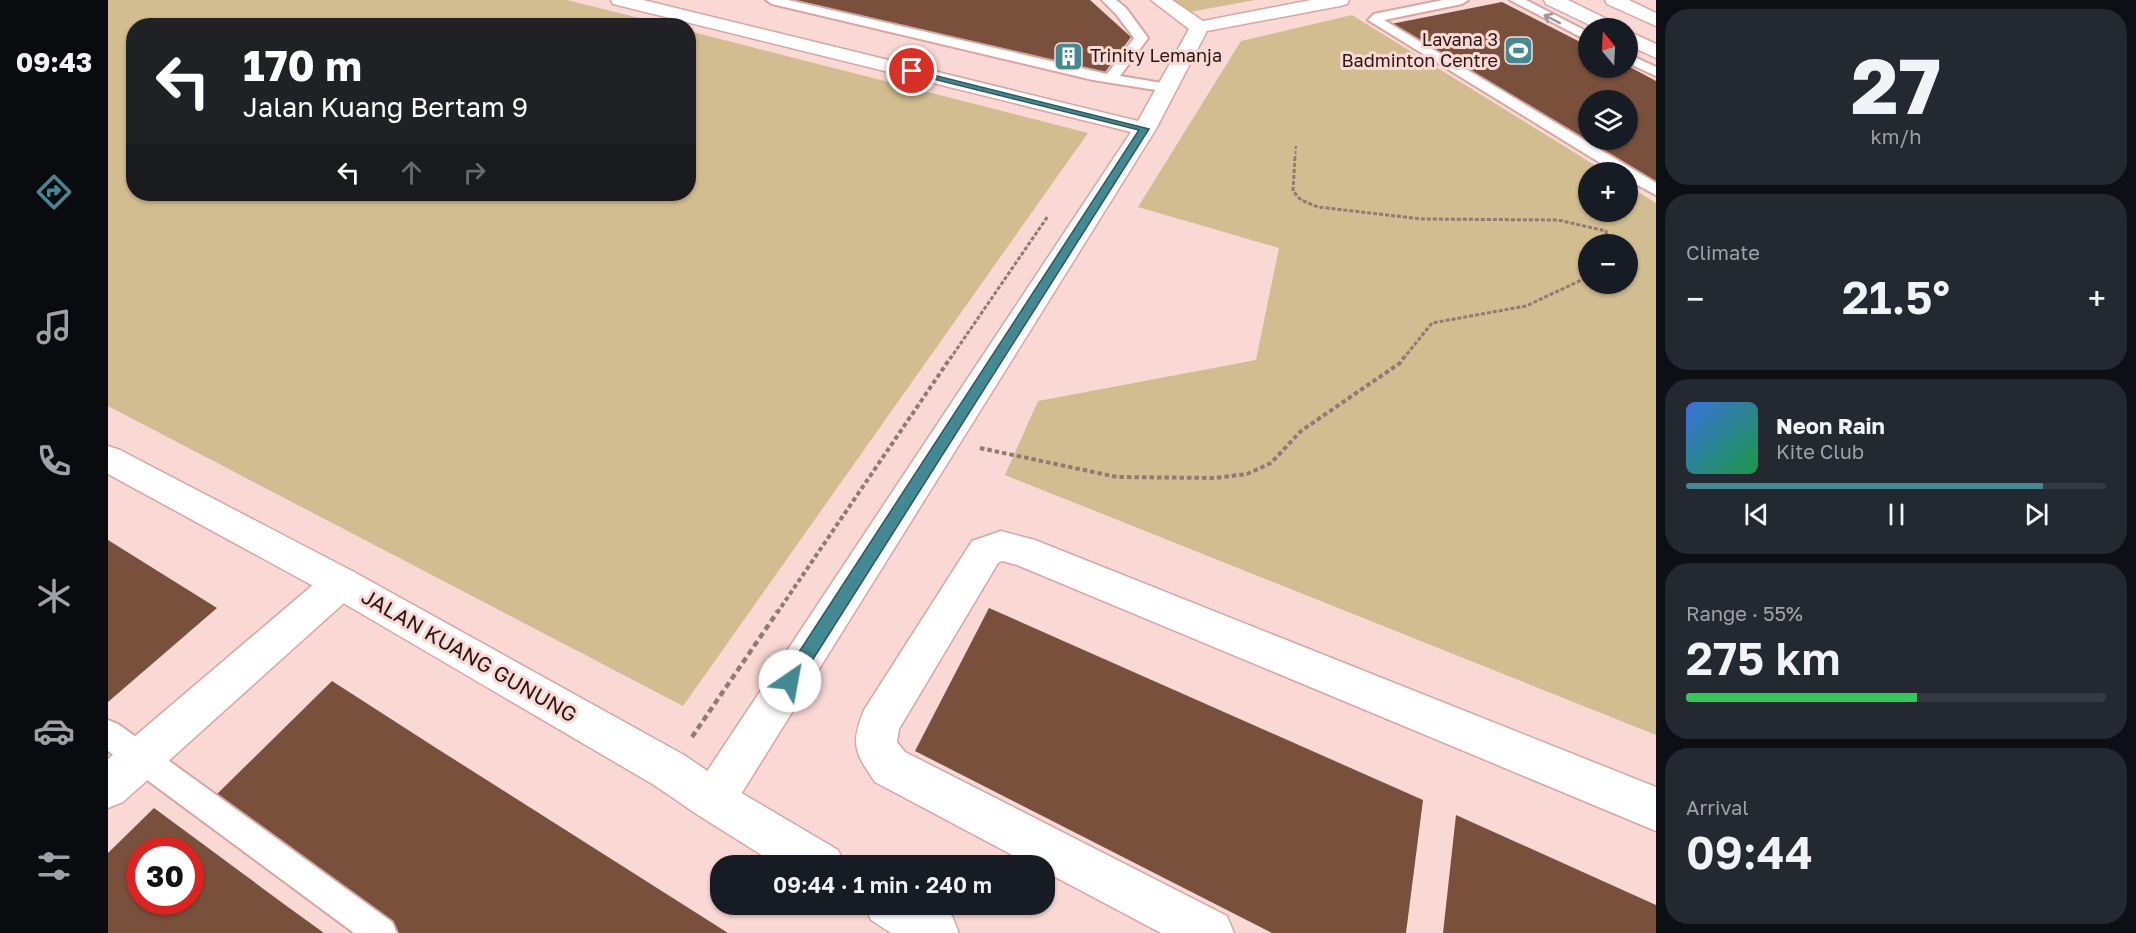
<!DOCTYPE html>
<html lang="en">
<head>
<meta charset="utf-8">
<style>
	body { margin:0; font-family:"Golos Text",sans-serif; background:#242831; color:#f1f3f6; height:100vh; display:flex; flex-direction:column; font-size:22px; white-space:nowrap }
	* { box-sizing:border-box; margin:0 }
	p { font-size:20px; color:#9ea1a6 }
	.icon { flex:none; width:33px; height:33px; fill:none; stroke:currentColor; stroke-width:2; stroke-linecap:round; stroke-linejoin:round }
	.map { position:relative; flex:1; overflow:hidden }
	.sheet { display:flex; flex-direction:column; gap:9px; padding:9px; background:#0d0f14; width:480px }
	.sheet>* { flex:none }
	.top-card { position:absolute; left:18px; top:18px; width:570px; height:183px; border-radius:24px; box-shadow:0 2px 4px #0004; background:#202124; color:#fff; overflow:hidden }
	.needle { width:39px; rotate:342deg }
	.buttons { position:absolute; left:1470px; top:18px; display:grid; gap:12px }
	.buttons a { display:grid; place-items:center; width:60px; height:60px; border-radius:50%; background:#171b24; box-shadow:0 2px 4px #0004; font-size:30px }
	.speed { position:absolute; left:18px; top:837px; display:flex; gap:12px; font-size:30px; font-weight:700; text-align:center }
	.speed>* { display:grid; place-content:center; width:78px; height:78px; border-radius:50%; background:#171b24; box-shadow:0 2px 4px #0004; line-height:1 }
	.speed .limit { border:9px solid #d22; background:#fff; color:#111 }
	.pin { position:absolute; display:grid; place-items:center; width:51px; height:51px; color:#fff; margin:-26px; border:3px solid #fff; border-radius:50%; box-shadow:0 2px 6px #0007 }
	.me { position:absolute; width:66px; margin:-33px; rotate:33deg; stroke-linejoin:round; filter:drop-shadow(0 0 4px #0008) }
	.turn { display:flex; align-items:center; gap:21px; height:126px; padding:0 18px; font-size:27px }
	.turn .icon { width:78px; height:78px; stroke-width:2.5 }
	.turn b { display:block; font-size:42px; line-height:51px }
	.lanes { display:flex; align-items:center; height:57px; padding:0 18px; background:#0003; justify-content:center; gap:30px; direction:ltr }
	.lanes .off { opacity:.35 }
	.big { font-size:45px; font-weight:600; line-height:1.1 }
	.sheet .widget { flex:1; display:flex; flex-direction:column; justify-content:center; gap:9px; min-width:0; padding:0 21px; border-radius:24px; background:#242831 }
	.sheet .dial { align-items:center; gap:0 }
	.dial b { font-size:78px; line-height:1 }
	.song { display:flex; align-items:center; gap:18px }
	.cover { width:72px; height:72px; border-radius:9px; background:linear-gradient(135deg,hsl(220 70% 55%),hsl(140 70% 35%)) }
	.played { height:6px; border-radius:3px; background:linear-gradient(90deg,#438993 85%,#363941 85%) }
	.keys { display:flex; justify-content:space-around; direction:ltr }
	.heat { display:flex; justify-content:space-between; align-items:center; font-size:33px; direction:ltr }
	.charge { height:9px; border-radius:4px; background:linear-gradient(90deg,#34c759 55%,#363941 0) }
	.trip { position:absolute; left:602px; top:855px; width:345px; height:60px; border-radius:24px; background:#171b24; box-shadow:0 2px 4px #0004; font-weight:600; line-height:60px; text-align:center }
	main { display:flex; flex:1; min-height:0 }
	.tab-bar { display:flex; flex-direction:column; width:108px; justify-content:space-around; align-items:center; background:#090b0e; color:#9ea1a6 }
	.tab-bar .icon { width:42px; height:42px }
	.tab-bar .on { color:#438993 }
	.tab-bar b { font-size:27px; color:#f1f3f6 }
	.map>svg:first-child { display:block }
	.green { fill:#d1bd8f; fill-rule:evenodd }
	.building { fill:#79503b; fill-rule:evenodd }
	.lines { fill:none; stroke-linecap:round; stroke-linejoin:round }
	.lane-casing { stroke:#daa59e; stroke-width:4 }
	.street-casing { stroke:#daa59e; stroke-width:3 }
	.secondary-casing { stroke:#daa59e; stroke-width:3 }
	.path-far3 { stroke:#937975; stroke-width:2; stroke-dasharray:3 2; stroke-linecap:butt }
	.path-far2 { stroke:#937975; stroke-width:3; stroke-dasharray:4 2; stroke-linecap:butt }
	.path-far1 { stroke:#937975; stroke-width:4; stroke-dasharray:4.5 3; stroke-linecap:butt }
	.path { stroke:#937975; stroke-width:4.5; stroke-dasharray:6 4; stroke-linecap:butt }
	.lane { fill:#fff; fill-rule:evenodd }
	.street { fill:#fff; fill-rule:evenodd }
	.secondary { fill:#fff; fill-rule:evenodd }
	.oneway { stroke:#9f9695 }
	.route { fill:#438993; stroke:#2c5960; stroke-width:1.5 }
	.labels { text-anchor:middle; stroke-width:6; stroke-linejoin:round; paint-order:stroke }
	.far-poi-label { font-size:18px; fill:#291613; stroke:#fad9d4; text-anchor:end }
	.street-label { font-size:21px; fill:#291613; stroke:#fad9d4 }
</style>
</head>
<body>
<main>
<nav class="tab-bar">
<b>09:43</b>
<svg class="icon on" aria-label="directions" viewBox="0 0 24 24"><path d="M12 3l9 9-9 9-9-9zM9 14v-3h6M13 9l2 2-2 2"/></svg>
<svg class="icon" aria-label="music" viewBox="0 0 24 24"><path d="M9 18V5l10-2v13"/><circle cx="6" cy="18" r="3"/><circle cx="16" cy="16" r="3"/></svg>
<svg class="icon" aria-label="phone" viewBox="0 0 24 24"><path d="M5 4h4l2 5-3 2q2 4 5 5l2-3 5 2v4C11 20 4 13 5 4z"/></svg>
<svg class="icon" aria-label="climate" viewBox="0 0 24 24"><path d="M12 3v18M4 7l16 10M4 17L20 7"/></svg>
<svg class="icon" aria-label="car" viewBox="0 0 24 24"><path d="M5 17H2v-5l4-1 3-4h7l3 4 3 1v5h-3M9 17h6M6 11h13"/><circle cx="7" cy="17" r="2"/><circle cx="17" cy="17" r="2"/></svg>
<svg class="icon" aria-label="filters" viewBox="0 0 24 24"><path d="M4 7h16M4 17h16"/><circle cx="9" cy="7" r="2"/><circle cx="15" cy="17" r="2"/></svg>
</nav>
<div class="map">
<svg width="1548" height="933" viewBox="0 0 1548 933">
	<rect width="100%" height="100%" fill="#fad9d4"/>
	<g class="green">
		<polygon points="0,0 459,0 559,25 26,26 26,194 580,194 581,31 980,133 575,706 0,406"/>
		<polygon points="1064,0 1147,0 1082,12"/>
		<path d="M1244 15 1498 172H1480V212H1520V186L1548 203V735L897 475 930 401 1148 360 1171 248 1030 207 1133 41ZM1480 244H1520V284H1480Z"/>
	</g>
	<g class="building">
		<polygon points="677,0 982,0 1023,37 995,75"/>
		<path d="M1394 2 1480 46V68L1520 66 1548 81V182L1283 24ZM1480 100H1520V140H1480Z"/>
		<polygon points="0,540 109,608 0,702"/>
		<polygon points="881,608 1315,800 1298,933 1164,933 807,751"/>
		<polygon points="224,681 325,746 620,933 286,933 105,798"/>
		<path d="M46 808 180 907 216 933H0V853ZM32 850H82V902H32Z"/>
		<polygon points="1348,815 1548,905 1548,933 1335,933"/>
	</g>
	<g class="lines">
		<defs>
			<g id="lane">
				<polygon points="658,0 680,0 999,74 1026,38 1008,14 994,0 1008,0 1018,8 1040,38 1012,76 1060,84 1067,88 1060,92 985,80 664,4"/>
				<polygon points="1335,0 1360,0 1354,4 1276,20 1548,183 1548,195 1520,180 1520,172 1507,172 1260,20 1266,14"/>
				<polygon points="1402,0 1418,0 1480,32 1480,41"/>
				<polygon points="1520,54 1548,67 1548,76 1520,63"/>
				<polygon points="0,720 10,724 284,922 289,933 246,933 0,751"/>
			</g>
			<g id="street">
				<polygon points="503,0 535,0 1030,121 1081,29 1043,0 1064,0 1095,21 1203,0 1241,0 1239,4 1232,6 1099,31 1048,129 620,815 605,822 590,815 583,800 590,785 1023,132 505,4"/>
				<polygon points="1436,0 1460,0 1509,24 1512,28 1488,28 1438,4"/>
				<polygon points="1520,31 1548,44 1548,58 1520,45"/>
				<path d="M893 531 927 540 1548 787V831L909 565 894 561 890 563 791 729 789 742 797 752 1119 916 1126 933H1053L936 871V866H925L767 782C747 753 742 744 756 710L864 541Z"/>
				<polygon points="233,567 246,572 251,583 246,594 15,802 0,808 0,759 220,572"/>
			</g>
			<g id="secondary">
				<polygon points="1497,0 1521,0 1548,13 1548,26 1499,4"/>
				<polygon points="0,446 12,450 246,572 576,755 620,785 730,850 737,866 671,866 590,815 546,785 220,594 0,474"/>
				<polygon points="756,904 824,904 844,916 851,933 783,933 763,920"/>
			</g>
		</defs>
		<use href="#lane" class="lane-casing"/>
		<use href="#street" class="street-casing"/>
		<use href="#secondary" class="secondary-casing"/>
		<polyline class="path-far3" points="1187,159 1188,145"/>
		<g class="path-far2">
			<polyline points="1187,157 1185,191 1193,200 1210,207 1314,219 1450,220 1498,231 1499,244"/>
			<polyline points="842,359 940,216"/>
			<polyline points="1295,359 1324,323 1418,306 1480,277"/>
		</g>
		<g class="path-far1">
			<polyline points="872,448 1009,477 1107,478 1139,474 1163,463 1193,431 1292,363 1296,357"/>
			<polyline points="669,613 843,357"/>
		</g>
		<polyline class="path" points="584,737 670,611"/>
		<use href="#lane" class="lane"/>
		<use href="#street" class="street"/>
		<use href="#secondary" class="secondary"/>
	</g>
	<defs><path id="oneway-shaft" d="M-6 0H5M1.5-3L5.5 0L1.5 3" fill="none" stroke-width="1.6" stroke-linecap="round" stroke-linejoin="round" transform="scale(1.5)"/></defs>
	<use class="oneway" href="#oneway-shaft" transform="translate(1444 19) rotate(-153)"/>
	<polygon class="route" points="801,69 1041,129 688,686 682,688 676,686 674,681 676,675 1031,130 801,73"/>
	<defs>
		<symbol id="stadium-square" viewBox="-11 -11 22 22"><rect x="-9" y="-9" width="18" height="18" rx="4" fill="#438993" stroke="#fad9d4"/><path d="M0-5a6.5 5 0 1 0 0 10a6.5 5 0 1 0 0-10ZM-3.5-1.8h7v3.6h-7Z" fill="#fff"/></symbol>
		<symbol id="building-square" viewBox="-11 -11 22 22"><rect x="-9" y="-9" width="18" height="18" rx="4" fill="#438993" stroke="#fad9d4"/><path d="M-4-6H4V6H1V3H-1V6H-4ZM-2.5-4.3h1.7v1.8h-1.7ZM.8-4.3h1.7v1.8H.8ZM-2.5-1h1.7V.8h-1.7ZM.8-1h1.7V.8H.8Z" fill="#fff"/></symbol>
	</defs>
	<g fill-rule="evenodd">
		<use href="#stadium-square" x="1394" y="34" width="33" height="33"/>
		<use href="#building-square" x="944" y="40" width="33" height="33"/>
	</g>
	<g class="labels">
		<g class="far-poi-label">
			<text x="1390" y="46">Lavana 3<tspan x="1390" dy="21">Badminton Centre</tspan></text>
			<text x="982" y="62" text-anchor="start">Trinity Lemanja</text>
		</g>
		<g class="street-label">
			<text transform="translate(361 656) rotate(30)" y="7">JALAN KUANG GUNUNG</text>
		</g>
	</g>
</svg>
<div class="buttons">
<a><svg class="needle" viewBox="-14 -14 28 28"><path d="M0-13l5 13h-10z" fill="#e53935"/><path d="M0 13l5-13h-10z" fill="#9ea1a6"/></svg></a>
<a><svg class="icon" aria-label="layers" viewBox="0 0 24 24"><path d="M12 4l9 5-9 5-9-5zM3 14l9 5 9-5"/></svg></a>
<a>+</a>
<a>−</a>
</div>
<div class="speed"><div class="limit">30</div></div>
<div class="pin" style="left:804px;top:71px;background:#d93025"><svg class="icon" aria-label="arrive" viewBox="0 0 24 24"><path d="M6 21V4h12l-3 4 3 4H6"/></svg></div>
<svg class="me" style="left:682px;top:681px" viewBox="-20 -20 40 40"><circle r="19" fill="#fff"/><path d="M0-13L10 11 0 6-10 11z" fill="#438993"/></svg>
<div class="trip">09:44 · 1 min · 240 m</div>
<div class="top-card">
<div class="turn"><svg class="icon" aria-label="left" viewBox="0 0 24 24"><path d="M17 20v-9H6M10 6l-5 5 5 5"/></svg><div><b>170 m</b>Jalan Kuang Bertam 9</div></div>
<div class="lanes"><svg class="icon" aria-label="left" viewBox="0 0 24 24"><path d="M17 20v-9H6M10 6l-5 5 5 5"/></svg><svg class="icon off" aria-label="ahead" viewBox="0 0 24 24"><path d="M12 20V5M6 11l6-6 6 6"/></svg><svg class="icon off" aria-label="right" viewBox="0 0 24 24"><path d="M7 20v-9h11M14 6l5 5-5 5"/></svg></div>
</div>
</div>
<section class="sheet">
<div class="widget dial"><b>27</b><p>km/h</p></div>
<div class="widget"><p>Climate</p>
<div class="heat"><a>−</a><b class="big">21.5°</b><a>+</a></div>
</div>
<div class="widget">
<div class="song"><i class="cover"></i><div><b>Neon Rain</b><p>Kite Club</p></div></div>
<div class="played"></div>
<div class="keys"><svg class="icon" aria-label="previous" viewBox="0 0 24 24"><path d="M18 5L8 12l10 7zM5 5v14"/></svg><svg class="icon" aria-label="pause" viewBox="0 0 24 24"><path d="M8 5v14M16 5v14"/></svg><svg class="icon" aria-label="next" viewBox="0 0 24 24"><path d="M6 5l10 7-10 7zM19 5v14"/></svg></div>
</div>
<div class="widget"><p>Range · 55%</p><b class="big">275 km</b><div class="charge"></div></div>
<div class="widget"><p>Arrival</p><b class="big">09:44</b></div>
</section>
</main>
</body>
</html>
